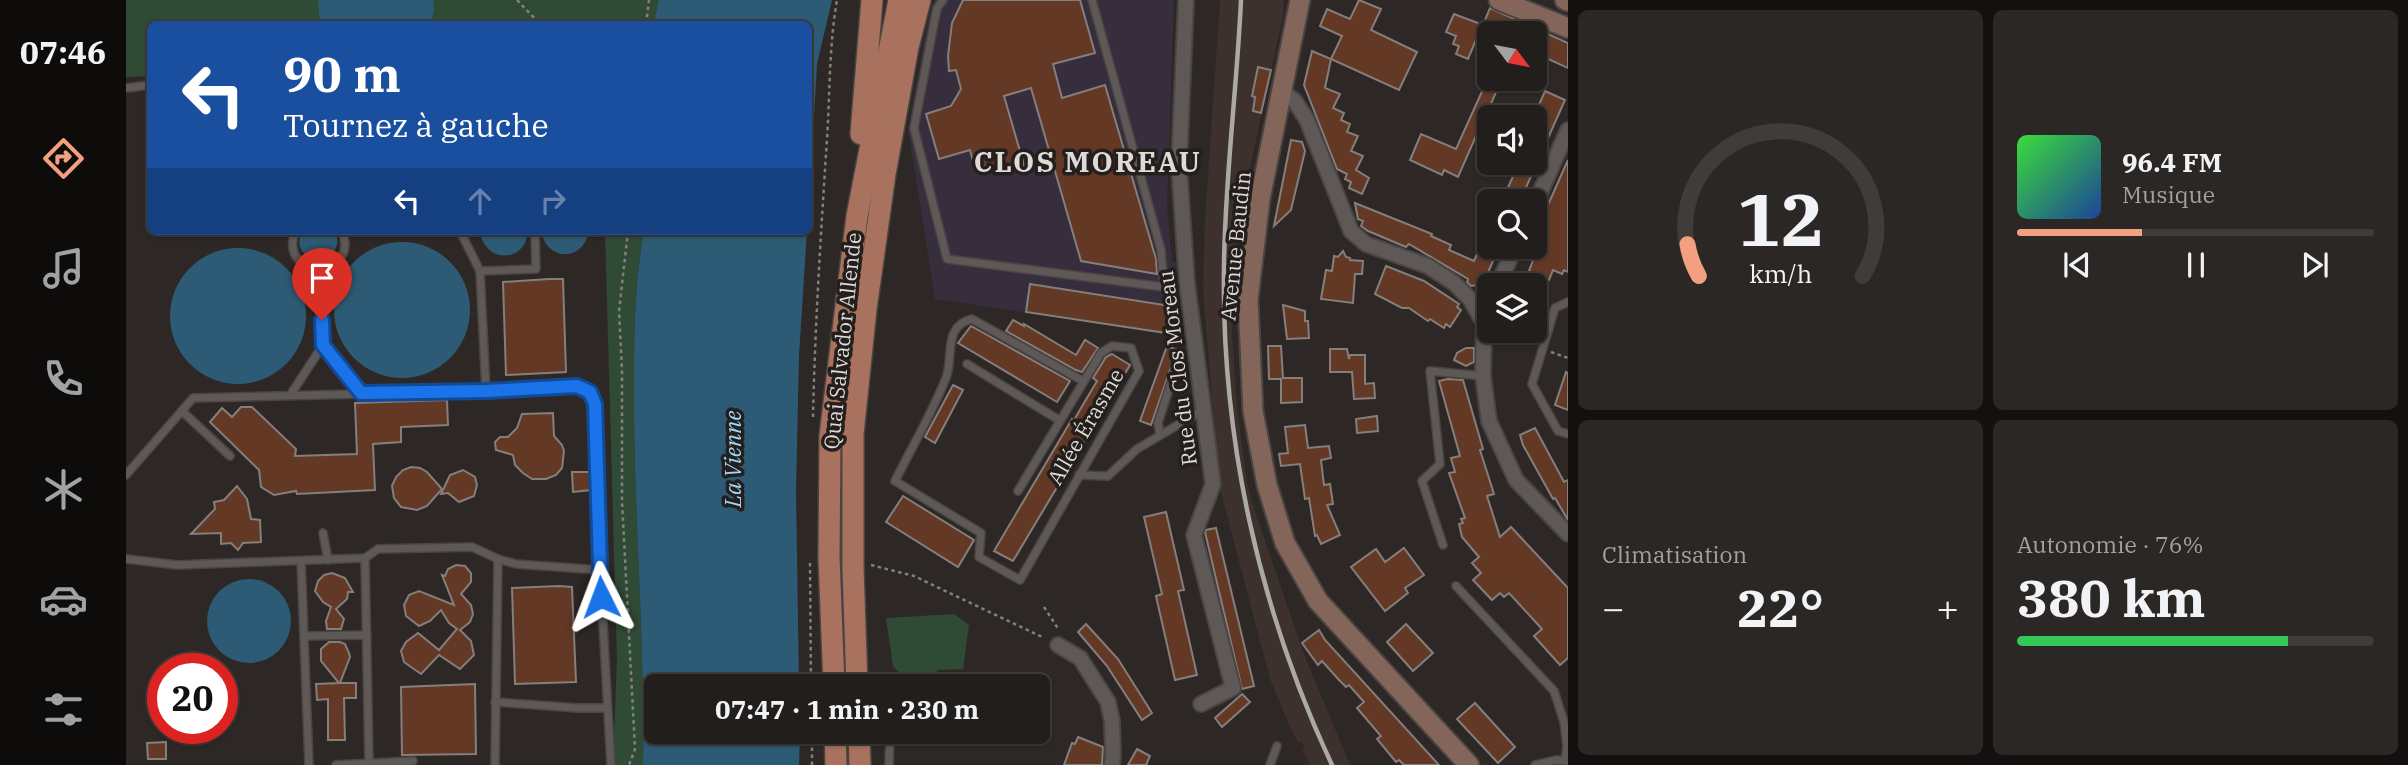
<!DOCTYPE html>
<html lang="fr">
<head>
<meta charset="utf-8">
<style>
	body { margin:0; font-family:"IBM Plex Serif",serif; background:#2a2725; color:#f1f3f6; height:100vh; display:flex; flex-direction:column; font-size:26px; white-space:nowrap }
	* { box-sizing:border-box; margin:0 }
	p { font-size:23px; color:#a2a2a3 }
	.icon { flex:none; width:38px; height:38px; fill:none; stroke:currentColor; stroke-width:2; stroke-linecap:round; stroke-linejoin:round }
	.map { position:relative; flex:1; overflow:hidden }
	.side { display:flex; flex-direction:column; gap:10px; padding:10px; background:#13100f; width:840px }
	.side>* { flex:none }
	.guide { position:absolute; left:21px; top:21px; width:665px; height:214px; border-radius:10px; box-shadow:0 2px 5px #0004,0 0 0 2px #3f3c3b; background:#1a4fa0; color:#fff; overflow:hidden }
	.needle { width:46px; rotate:122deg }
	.tools { position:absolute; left:1351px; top:21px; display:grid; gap:14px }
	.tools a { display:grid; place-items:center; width:70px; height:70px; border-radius:10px; background:#221e1c; box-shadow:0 2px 5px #0004,0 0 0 2px #3f3c3b; font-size:35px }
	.speed { position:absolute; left:21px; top:653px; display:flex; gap:14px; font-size:35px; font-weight:700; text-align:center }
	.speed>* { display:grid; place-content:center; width:91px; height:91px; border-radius:50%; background:#221e1c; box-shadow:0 2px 5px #0004,0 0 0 2px #3f3c3b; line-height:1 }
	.speed .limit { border:10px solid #d22; background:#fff; color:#111 }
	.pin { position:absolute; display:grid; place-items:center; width:60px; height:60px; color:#fff; margin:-72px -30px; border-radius:50% 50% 50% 0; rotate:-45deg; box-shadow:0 0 7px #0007 }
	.pin .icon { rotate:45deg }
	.me { position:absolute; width:77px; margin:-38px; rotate:357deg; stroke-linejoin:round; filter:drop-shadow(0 0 5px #0008) }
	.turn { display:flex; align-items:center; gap:24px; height:147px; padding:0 21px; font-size:32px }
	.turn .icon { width:91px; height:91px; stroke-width:2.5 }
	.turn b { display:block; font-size:49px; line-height:60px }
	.lanes { display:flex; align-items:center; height:66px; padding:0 21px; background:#0003; justify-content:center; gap:35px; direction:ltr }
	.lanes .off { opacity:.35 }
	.big { font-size:52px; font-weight:700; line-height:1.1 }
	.side .card { flex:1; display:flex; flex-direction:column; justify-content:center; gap:10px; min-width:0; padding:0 24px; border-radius:10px; background:#2a2725 }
	.side .dial { align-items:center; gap:0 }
	.dial svg { height:182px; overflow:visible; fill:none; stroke:#3f3c3b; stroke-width:7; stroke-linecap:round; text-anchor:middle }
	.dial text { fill:#f1f3f6; stroke:none }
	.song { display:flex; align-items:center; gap:21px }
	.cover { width:84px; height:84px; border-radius:10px; background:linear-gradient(135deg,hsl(120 70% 55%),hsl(220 70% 35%)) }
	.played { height:7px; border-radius:4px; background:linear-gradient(90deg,#f2a080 35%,#3f3c3b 35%) }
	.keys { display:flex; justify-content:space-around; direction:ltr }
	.heat { display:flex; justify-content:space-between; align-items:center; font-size:38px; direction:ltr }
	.charge { height:10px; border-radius:5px; background:linear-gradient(90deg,#34c759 76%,#3f3c3b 0) }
	.side .tiles { flex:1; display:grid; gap:10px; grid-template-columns:repeat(2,1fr) }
	.trip { position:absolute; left:518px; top:674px; width:406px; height:70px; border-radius:10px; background:#221e1c; box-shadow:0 2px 5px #0004,0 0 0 2px #3f3c3b; font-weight:700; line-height:70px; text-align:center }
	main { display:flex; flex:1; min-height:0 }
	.dock { display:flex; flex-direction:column; width:126px; justify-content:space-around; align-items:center; background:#0e0c0b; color:#a2a2a3 }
	.dock .icon { width:49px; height:49px }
	.dock .active { color:#f2a080 }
	.dock b { font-size:32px; color:#f1f3f6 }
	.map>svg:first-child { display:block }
	.built { fill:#3c312d }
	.industrial { fill:#362d3d }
	.green { fill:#304b35 }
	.water { fill:#2d5b75 }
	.building { fill:#633926; stroke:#847e7c; stroke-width:2 }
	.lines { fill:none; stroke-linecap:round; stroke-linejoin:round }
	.lane-casing { stroke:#4a4543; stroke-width:10 }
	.street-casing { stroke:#4a4543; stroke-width:18 }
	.secondary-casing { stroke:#4a4543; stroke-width:23 }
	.primary-casing { stroke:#4a4543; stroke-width:24 }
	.path { stroke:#84807e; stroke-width:2.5; stroke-dasharray:3.5 3.5; stroke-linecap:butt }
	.lane { stroke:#5e5856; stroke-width:7 }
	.street { stroke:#5e5856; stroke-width:14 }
	.secondary { stroke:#83655a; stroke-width:19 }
	.primary { stroke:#a8725e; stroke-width:21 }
	.rail { stroke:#aca8a6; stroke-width:4.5 }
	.route-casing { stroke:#114b97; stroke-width:18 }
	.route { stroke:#1a73e8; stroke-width:12 }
	.labels { text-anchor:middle; stroke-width:7; stroke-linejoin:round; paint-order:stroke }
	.street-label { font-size:21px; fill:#dddad8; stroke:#241f1d }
	.water-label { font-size:23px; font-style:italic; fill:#9ed8fb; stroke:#241f1d }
	.district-label { font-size:28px; font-weight:bold; letter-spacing:2px; fill:#dddad8; stroke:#241f1d }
</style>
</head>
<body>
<main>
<nav class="dock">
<b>07:46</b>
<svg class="icon active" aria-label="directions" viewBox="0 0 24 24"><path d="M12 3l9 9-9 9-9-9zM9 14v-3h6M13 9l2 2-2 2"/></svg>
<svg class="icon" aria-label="music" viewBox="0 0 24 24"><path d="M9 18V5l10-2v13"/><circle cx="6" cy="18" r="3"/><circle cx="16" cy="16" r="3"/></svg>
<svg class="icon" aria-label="phone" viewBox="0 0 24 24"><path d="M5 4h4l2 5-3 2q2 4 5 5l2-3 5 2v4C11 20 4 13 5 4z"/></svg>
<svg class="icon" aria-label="climate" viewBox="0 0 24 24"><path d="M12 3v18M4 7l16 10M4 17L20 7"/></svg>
<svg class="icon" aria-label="car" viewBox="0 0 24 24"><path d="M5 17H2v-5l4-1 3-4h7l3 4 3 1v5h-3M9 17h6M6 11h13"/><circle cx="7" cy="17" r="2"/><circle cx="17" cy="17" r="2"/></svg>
<svg class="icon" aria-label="filters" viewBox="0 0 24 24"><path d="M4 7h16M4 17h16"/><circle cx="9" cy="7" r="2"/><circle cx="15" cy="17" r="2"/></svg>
</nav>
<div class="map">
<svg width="1442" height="765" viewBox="0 0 1442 765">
	<rect width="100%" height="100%" fill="#2d2826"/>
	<polygon class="built" points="1094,0 1158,0 1157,15 1118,195 1110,258 1106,332 1111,407 1121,483 1129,511 1177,652 1224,765 1184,765 1176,749 1179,747 1175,741 1172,742 1164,727 1144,679 1093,485 1077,288 1079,221"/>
	<polygon class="industrial" points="809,0 1048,0 1041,205 1046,262 1052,263 1051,307 1047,334 809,299 782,129 803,15"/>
	<g class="green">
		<polygon points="0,0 534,0 530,24 24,24 24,76 0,77"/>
		<path d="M479 231H518C507 290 508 352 508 412 509 530 519 647 517 765H487L491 659Z"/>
		<polygon points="828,614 843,625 837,669 811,670 813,686 786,686 767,666 760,618"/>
	</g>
	<g class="water">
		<polygon points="192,0 307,0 308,9 305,24 194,24"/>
		<polygon points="533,0 706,0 691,64 683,208 682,24 528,24"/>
		<path d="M176 231H209C215 244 209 255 196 261 179 260 168 248 176 231Z"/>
		<path d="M402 231C400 263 359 264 354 232Z"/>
		<path d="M415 231H463C457 262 421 262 415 231Z"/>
		<path d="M518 231H681L673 355 670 490 673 686H530V732H674L673 765H517C519 647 509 530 508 412 508 352 507 290 518 231Z"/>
		<circle cx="276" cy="310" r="68"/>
		<circle cx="112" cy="316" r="68"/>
		<circle cx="123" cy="621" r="42"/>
	</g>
	<g class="building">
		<polygon points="837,0 954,0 969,53 927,64 936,98 979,85 1030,259 1031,274 955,261 905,88 878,96 900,172 848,165 844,150 813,159 800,114 825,106 835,89 830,70 823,71 822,56 826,23"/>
		<polygon points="1233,0 1255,9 1245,30 1291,52 1273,90 1205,59 1216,36 1194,26 1201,9 1224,19"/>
		<polygon points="1364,8 1442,43 1442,68 1409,53 1409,33 1363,33 1363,41 1352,35 1342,59 1330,54 1333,46 1327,44 1330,36 1320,32 1328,14 1357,25"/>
		<polygon points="1186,51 1205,59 1199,88 1214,94 1207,108 1218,113 1215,120 1224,124 1221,132 1232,136 1225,151 1237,156 1230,170 1243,178 1236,194 1223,188 1225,182 1219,179 1221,174 1211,169 1178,85"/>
		<polygon points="1132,67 1145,70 1135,113 1127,111 1129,97 1126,96"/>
		<polygon points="1363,76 1363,79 1375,81 1363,108 1369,111 1367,117 1363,117 1363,123 1357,120 1332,177 1318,170 1316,175 1284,160 1295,134 1330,149"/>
		<polygon points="1419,91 1439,100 1394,201 1376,201 1393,163 1409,163 1409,114"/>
		<polygon points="1165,140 1176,142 1179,151 1165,210 1148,226"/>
		<polygon points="1442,160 1442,272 1438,270 1436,274 1427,270 1423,280 1403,271 1409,255 1409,234"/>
		<polygon points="1229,203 1306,234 1305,236 1325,245 1323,250 1348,261 1363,226 1363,247 1373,247 1357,284 1345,286 1341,282 1342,279 1283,244 1280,247 1242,231 1235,226 1237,221 1232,219"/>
		<polygon points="1217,251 1220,257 1224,258 1224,260 1237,261 1236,274 1229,274 1227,303 1195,299 1200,270 1206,271 1208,256 1212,257"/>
		<polygon points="1260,266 1298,281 1333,304 1331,307 1335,310 1324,327 1320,324 1318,328 1304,319 1302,321 1283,308 1276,308 1249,294"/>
		<polygon points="423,279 437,279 440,372 380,375 377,282"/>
		<polygon points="904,284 1051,307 1047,334 900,312"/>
		<polygon points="1157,305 1179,311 1179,321 1182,321 1183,338 1161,339"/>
		<polygon points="887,320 898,326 898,324 950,355 959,340 972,348 956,372 950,370 880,331"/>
		<polygon points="845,326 944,381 931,402 832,343"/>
		<polygon points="1041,346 1051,350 1025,425 1014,421"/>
		<polygon points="1142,346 1155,346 1157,378 1176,378 1176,402 1155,403 1155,379 1143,379"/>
		<polygon points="1340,348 1348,348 1348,362 1340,366 1328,360 1331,353"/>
		<polygon points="1204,349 1221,349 1223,359 1224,355 1239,355 1239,384 1248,383 1249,398 1228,399 1226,372 1204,372"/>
		<polygon points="986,354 1004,365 887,561 868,551 946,419 948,420 971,381 967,378 980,357"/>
		<polygon points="1440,372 1442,373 1442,410 1429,405"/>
		<polygon points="1322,379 1337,380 1357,449 1354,450 1368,494 1361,496 1374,537 1385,527 1442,588 1442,658 1434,665 1408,636 1416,629 1383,593 1378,597 1374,593 1366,600 1347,580 1355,573 1346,563 1353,557 1336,537 1333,524 1337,523 1335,519 1339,518 1323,473 1329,472 1325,458 1334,456 1313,381"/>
		<polygon points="827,385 837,390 809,443 799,437"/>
		<polygon points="321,400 322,425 275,427 275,442 247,444 249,490 171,494 170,491 148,495 135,487 133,470 84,422 96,408 106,417 115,407 126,407 170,449 169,456 231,454 229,403"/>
		<polygon points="427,413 428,436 436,445 438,451 436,468 430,475 420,479 406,479 397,473 389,465 387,455 370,450 369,442 374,437 382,437 391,428 396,414"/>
		<polygon points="1251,416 1252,431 1231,433 1230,419"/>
		<polygon points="1179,425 1182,448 1203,446 1205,458 1195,460 1198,485 1204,484 1207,504 1201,505 1214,535 1195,544 1191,535 1189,536 1183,498 1179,499 1174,464 1155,466 1153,454 1162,453 1159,427"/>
		<polygon points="1409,428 1438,482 1442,480 1442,520 1429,498 1427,499 1397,445 1394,435"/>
		<polygon points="285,467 294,468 301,472 316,489 301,506 291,510 275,507 268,498 266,486 270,477 277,470"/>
		<polygon points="337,470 349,477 351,485 348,496 333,502 322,493 315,494 324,475"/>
		<polygon points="446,472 465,472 465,490 447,492"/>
		<polygon points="111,486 121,499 125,519 134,520 135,542 117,543 112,550 105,543 95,544 95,533 65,534 89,509 88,502 98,500"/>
		<polygon points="777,496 848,540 832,567 760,522"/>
		<polygon points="1040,512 1058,590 1052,591 1071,675 1049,680 1030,596 1036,594 1018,517"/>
		<polygon points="1090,528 1128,686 1116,689 1079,532 1080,530"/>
		<polygon points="1278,548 1298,575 1279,588 1282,593 1259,611 1225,567 1250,549 1259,562"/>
		<polygon points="330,565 339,566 345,573 345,582 335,594 345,605 347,614 344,622 334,630 345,641 348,655 334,669 313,655 295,674 278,662 275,651 280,642 292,633 313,650 331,629 323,623 315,610 304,621 293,626 280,616 278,605 283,595 293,591 328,605 316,575 319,576 322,569"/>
		<polygon points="206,573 219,578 227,592 222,592 221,599 210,609 218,619 215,629 201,629 200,621 205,607 197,602 189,591 192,581 198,575"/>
		<polygon points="433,586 446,587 450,682 389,684 386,588"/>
		<polygon points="960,624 992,659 1026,713 1016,720 981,666 952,632"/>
		<polygon points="1280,624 1307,653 1287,671 1261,642"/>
		<polygon points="1193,630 1199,640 1313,765 1278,765 1273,760 1270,762 1251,739 1255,736 1231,708 1238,702 1223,685 1220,687 1213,680 1196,661 1192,665 1176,643"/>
		<polygon points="203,642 214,642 219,644 223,653 224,657 214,683 230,683 230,698 218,698 219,740 202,740 202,699 191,700 190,684 213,683 195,661 195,649"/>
		<polygon points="349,684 350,754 276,755 275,687"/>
		<polygon points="1116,694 1124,702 1096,727 1089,718"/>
		<polygon points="1349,703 1389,747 1372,763 1331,719"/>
		<polygon points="952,737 977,747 976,765 938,765 946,743 949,744"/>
		<polygon points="40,742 40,759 22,759 21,743"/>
		<polygon points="1011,749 1024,756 1020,765 1002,765"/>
	</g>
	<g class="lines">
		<defs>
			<g id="lane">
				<polyline points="817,0 811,8 788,128 821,259 1038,287 1035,250 966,0"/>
				<polyline points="0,88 24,85"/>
				<path d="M169 231C152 282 235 278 216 231"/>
				<polyline points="334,231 354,271"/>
				<polyline points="194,269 197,345"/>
				<polyline points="1442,302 1429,308 1406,384 1432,431 1442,434"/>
				<polyline points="841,364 933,420"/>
				<polyline points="360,391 354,271 410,269 409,231"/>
				<polyline points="165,394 197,345 235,393"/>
				<polyline points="56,411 104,456"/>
				<polyline points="1034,434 1032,423 1054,355"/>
				<polyline points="0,475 67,398 360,391 451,386 464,392 469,404 474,570 485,765"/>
				<polyline points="953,475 982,476 1011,449 1077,410"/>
				<path d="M892 491 975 353 986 346 1005 348 1013 371 894 580 853 557 855 533 769 481C786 447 806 413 820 378 828 359 816 326 846 319L957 381"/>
				<polyline points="197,533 202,560"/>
				<polyline points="1317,545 1296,481 1314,464 1304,371 1357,376"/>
				<polyline points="239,558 243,762"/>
				<polyline points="1,559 51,565 239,558 252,549 346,547 372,559 390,564 474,570"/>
				<polyline points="175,561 183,765"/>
				<polyline points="1330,586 1428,691 1438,722 1441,746 1439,761"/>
				<polyline points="178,636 241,635"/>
				<polyline points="369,702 452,708 480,708"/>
				<polyline points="752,732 764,737 763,765"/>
				<polyline points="210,765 287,761"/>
				<polyline points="369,765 372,559"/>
				<polyline points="1144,765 1151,746"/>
				<polyline points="1409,765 1430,760 1441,761"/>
			</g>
			<g id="street">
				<polyline points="1060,0 1053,166 1061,283 1087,484 1068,535 1107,688 1075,704"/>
				<polyline points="1156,92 1168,100 1181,120 1225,231 1240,244 1302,266 1328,283 1344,299 1358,323 1357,376 1363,421 1390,480 1442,534"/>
				<polyline points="1409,204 1442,130"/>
				<polyline points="1372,285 1389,247"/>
				<polyline points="1353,315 1363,300"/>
				<polyline points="932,645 954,658 982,702 986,721 987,755 986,765"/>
			</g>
			<g id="secondary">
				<polyline points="1174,0 1134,199 1122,300 1127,411 1141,485 1159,543 1192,601 1343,765"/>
				<polyline points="1373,0 1442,28"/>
				<polyline points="1439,0 1442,1"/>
			</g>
			<g id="primary">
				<polyline points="735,134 746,0"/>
				<polyline points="708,686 703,558 704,436 731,216 773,0"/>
				<polyline points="731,686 727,568 727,434 740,309 759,174 782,47 794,0"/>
				<polyline points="709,732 710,765"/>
				<polyline points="733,732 734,765"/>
			</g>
		</defs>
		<use href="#lane" class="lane-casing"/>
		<use href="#street" class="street-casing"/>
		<use href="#secondary" class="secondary-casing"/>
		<use href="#primary" class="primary-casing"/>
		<g class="path">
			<polyline points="391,0 414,24"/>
			<polyline points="520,24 523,0"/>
			<polyline points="502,231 493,311 496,370 496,501 509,749 503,765"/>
			<polyline points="1384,331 1409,338"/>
			<polyline points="1425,352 1442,358"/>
			<path d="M687 417C689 324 695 231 701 139 704 92 703 46 711 0"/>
			<polyline points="684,563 685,686"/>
			<polyline points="745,565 788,576 918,638"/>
			<polyline points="918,607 933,630"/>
			<polyline points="686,765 686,732"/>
		</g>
		<use href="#lane" class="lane"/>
		<use href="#street" class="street"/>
		<use href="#secondary" class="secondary"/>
		<use href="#primary" class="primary"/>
		<path class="rail" d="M1115 0C1111 88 1099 177 1098 265 1095 438 1133 609 1206 765"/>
	</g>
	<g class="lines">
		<defs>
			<polyline id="route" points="196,320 197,345 235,393 360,391 451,386 464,392 469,404 475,597"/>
		</defs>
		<use href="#route" class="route-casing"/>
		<use href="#route" class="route"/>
	</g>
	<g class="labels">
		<g class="street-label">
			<text transform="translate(1110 246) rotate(-84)" y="7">Avenue Baudin</text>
			<text transform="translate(717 341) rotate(-84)" y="7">Quai Salvador Allende</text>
			<text transform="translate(1052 368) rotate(-97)" y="7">Rue du Clos Moreau</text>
			<text transform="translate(960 427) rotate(-60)" y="7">Allée Érasme</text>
		</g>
		<g class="water-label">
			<text transform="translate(607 459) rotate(-90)" y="8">La Vienne</text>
		</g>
		<g class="district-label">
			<text x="962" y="172">CLOS MOREAU</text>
		</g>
	</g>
</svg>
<div class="tools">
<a><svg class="needle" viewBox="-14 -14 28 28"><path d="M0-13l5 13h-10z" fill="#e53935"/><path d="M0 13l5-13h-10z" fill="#a2a2a3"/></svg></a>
<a><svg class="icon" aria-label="sound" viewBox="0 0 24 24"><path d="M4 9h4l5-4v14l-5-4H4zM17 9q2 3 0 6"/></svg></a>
<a><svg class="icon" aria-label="search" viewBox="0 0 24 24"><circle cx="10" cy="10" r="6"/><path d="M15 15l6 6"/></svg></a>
<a><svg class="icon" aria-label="layers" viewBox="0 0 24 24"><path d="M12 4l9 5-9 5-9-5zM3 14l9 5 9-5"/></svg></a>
</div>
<div class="speed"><div class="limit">20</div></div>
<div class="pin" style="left:196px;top:320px;background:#d93025"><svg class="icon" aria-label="arrive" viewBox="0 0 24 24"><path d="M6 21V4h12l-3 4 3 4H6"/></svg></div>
<svg class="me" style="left:475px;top:597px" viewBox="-20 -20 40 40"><path d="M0-17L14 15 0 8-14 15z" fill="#1a73e8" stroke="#fff" stroke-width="4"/></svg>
<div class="trip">07:47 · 1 min · 230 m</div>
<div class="guide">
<div class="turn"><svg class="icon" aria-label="left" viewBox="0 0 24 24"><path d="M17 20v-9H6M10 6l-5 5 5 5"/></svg><div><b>90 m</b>Tournez à gauche</div></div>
<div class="lanes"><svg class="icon" aria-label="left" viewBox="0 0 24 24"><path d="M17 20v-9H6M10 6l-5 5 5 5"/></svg><svg class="icon off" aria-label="ahead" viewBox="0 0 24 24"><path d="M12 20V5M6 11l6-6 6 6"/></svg><svg class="icon off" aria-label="right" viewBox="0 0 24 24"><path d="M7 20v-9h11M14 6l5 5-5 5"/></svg></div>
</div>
</div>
<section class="side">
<div class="tiles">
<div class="card dial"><svg viewBox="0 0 100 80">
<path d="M14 69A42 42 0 1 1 86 69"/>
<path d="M14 69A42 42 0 0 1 9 55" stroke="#f2a080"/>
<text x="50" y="56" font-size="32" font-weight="700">12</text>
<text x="50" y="72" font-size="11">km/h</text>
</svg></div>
<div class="card">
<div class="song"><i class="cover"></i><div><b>96.4 FM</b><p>Musique</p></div></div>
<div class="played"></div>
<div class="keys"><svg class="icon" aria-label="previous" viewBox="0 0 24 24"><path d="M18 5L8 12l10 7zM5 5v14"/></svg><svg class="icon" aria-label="pause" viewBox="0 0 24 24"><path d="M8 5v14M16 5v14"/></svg><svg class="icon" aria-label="next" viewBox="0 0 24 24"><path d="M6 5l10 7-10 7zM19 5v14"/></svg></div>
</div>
<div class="card"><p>Climatisation</p>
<div class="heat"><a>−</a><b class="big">22°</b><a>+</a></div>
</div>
<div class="card"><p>Autonomie · 76%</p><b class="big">380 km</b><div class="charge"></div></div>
</div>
</section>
</main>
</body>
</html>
